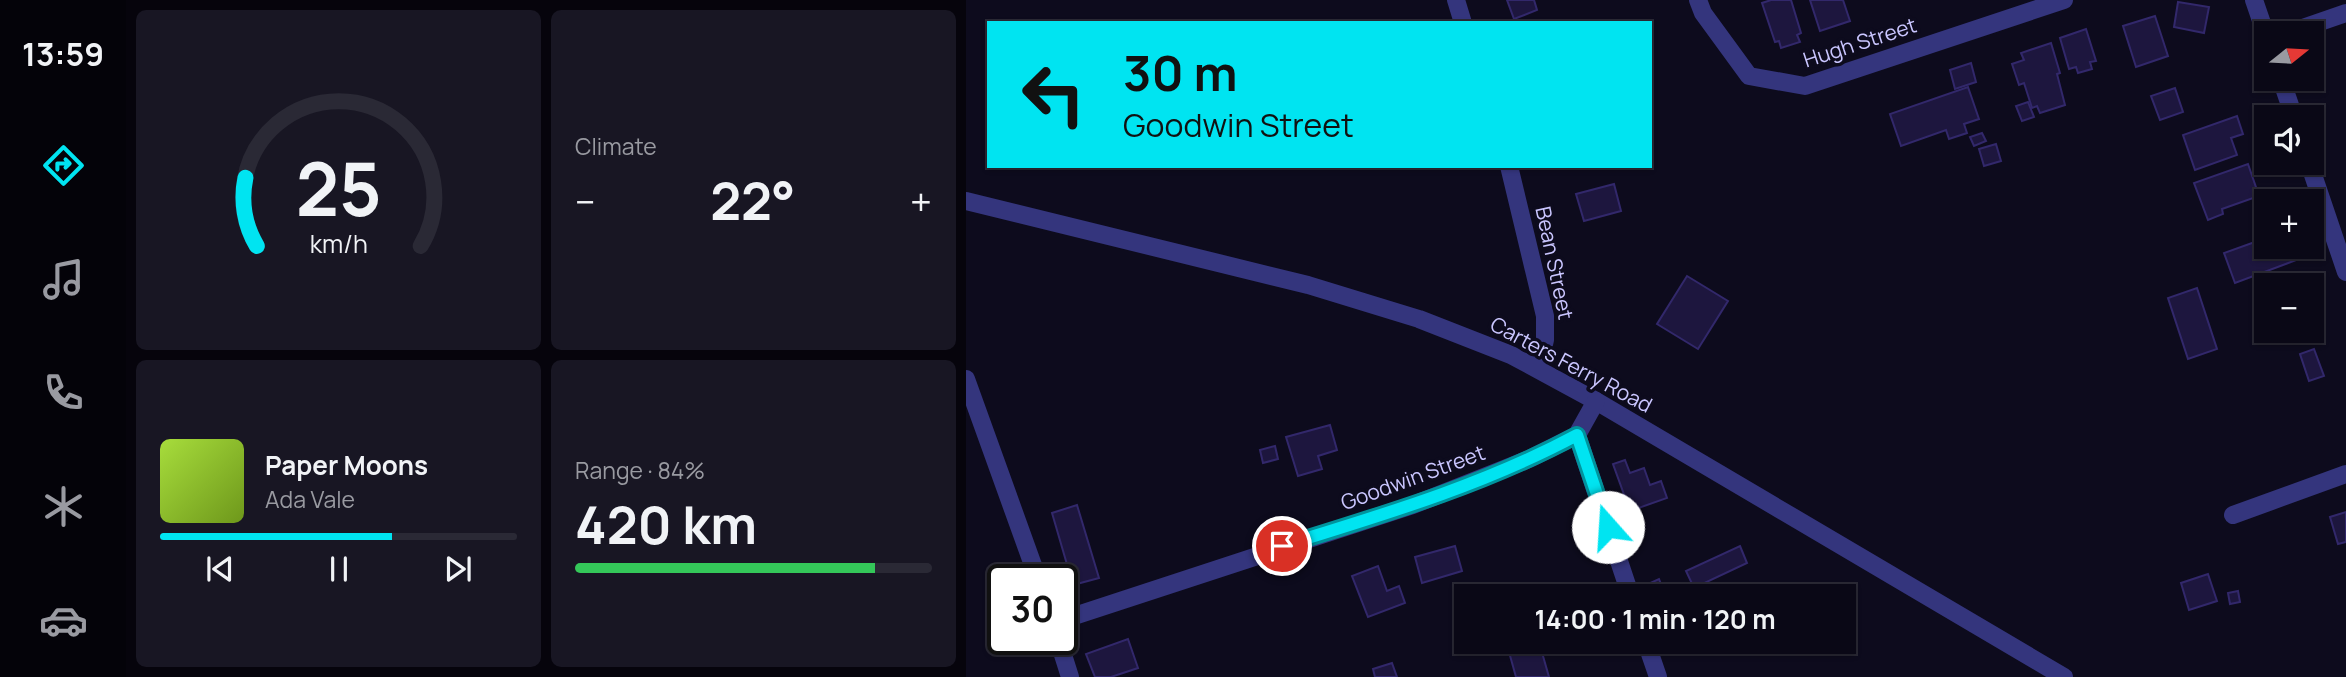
<!DOCTYPE html>
<html lang="en">
<head>
<meta charset="utf-8">
<style>
	body { margin:0; font-family:Manrope,sans-serif; background:#181623; color:#f1f3f6; height:100vh; display:flex; flex-direction:column; font-size:26px; white-space:nowrap }
	* { box-sizing:border-box; margin:0 }
	p { font-size:23px; color:#999aa1 }
	.icon { flex:none; width:38px; height:38px; fill:none; stroke:currentColor; stroke-width:2; stroke-linecap:round; stroke-linejoin:round }
	.map { position:relative; flex:1; overflow:hidden }
	.sheet { display:flex; flex-direction:column; gap:10px; padding:10px; background:#06040c; width:840px }
	.sheet>* { flex:none }
	.guide { position:absolute; left:21px; top:21px; width:665px; height:147px; border-radius:0px; box-shadow:0 2px 5px #0004,0 0 0 2px #2a2935; background:#00e4f1; color:#111; overflow:hidden }
	.needle { width:46px; rotate:72deg }
	.tools { position:absolute; left:1288px; top:21px; display:grid; gap:14px }
	.tools a { display:grid; place-items:center; width:70px; height:70px; border-radius:0px; background:#0a0816; box-shadow:0 2px 5px #0004,0 0 0 2px #2a2935; font-size:35px }
	.speed { position:absolute; left:21px; top:564px; display:flex; gap:14px; font-size:35px; font-weight:700; text-align:center }
	.speed>* { display:grid; place-content:center; width:91px; height:91px; border-radius:50%; background:#0a0816; box-shadow:0 2px 5px #0004,0 0 0 2px #2a2935; line-height:1 }
	.speed .limit { border:4px solid #111; border-radius:10px; background:#fff; color:#111 }
	.pin { position:absolute; display:grid; place-items:center; width:60px; height:60px; color:#fff; margin:-30px; border:4px solid #fff; border-radius:50%; box-shadow:0 2px 7px #0007 }
	.me { position:absolute; width:77px; margin:-38px; rotate:341deg; stroke-linejoin:round; filter:drop-shadow(0 0 5px #0008) }
	.turn { display:flex; align-items:center; gap:24px; height:147px; padding:0 21px; font-size:32px }
	.turn .icon { width:91px; height:91px; stroke-width:2.5 }
	.turn b { display:block; font-size:49px; line-height:60px }
	.big { font-size:52px; font-weight:700; line-height:1.1 }
	.sheet .widget { flex:1; display:flex; flex-direction:column; justify-content:center; gap:10px; min-width:0; padding:0 24px; border-radius:10px; background:#181623 }
	.sheet .dial { align-items:center; gap:0 }
	.dial svg { height:182px; overflow:visible; fill:none; stroke:#2a2935; stroke-width:7; stroke-linecap:round; text-anchor:middle }
	.dial text { fill:#f1f3f6; stroke:none }
	.song { display:flex; align-items:center; gap:21px }
	.cover { width:84px; height:84px; border-radius:10px; background:linear-gradient(135deg,hsl(80 70% 55%),hsl(80 70% 35%)) }
	.played { height:7px; border-radius:4px; background:linear-gradient(90deg,#00e4f1 65%,#2a2935 65%) }
	.keys { display:flex; justify-content:space-around; direction:ltr }
	.heat { display:flex; justify-content:space-between; align-items:center; font-size:38px; direction:ltr }
	.charge { height:10px; border-radius:5px; background:linear-gradient(90deg,#34c759 84%,#2a2935 0) }
	.sheet .tiles { flex:1; display:grid; gap:10px; grid-template-columns:repeat(2,1fr) }
	.trip { position:absolute; left:488px; top:584px; width:402px; height:70px; border-radius:0px; background:#0a0816; box-shadow:0 2px 5px #0004,0 0 0 2px #2a2935; font-weight:700; line-height:70px; text-align:center }
	main { display:flex; flex:1; min-height:0 }
	.dock { display:flex; flex-direction:column; width:126px; justify-content:space-around; align-items:center; background:#040309; color:#999aa1 }
	.dock .icon { width:49px; height:49px }
	.dock .selected { color:#00e4f1 }
	.dock b { font-size:32px; color:#f1f3f6 }
	.map>svg:first-child { display:block }
	.building { fill:#1d163e; stroke:#32286b; stroke-width:2 }
	.lines { fill:none; stroke-linecap:round; stroke-linejoin:round }
	.minor { stroke:#34357d; stroke-width:18 }
	.route-casing { stroke:#00949d; stroke-width:18 }
	.route { stroke:#00e4f1; stroke-width:12 }
	.labels { text-anchor:middle; stroke-width:7; stroke-linejoin:round; paint-order:stroke }
	.street-label { font-size:21px; fill:#cac6ff; stroke:#0d0b1d }
</style>
</head>
<body>
<main>
<nav class="dock">
<b>13:59</b>
<svg class="icon selected" aria-label="directions" viewBox="0 0 24 24"><path d="M12 3l9 9-9 9-9-9zM9 14v-3h6M13 9l2 2-2 2"/></svg>
<svg class="icon" aria-label="music" viewBox="0 0 24 24"><path d="M9 18V5l10-2v13"/><circle cx="6" cy="18" r="3"/><circle cx="16" cy="16" r="3"/></svg>
<svg class="icon" aria-label="phone" viewBox="0 0 24 24"><path d="M5 4h4l2 5-3 2q2 4 5 5l2-3 5 2v4C11 20 4 13 5 4z"/></svg>
<svg class="icon" aria-label="climate" viewBox="0 0 24 24"><path d="M12 3v18M4 7l16 10M4 17L20 7"/></svg>
<svg class="icon" aria-label="car" viewBox="0 0 24 24"><path d="M5 17H2v-5l4-1 3-4h7l3 4 3 1v5h-3M9 17h6M6 11h13"/><circle cx="7" cy="17" r="2"/><circle cx="17" cy="17" r="2"/></svg>
</nav>
<section class="sheet">
<div class="tiles">
<div class="widget dial"><svg viewBox="0 0 100 80">
<path d="M14 69A42 42 0 1 1 86 69"/>
<path d="M14 69A42 42 0 0 1 9 39" stroke="#00e4f1"/>
<text x="50" y="56" font-size="32" font-weight="700">25</text>
<text x="50" y="72" font-size="11">km/h</text>
</svg></div>
<div class="widget"><p>Climate</p>
<div class="heat"><a>−</a><b class="big">22°</b><a>+</a></div>
</div>
<div class="widget">
<div class="song"><i class="cover"></i><div><b>Paper Moons</b><p>Ada Vale</p></div></div>
<div class="played"></div>
<div class="keys"><svg class="icon" aria-label="previous" viewBox="0 0 24 24"><path d="M18 5L8 12l10 7zM5 5v14"/></svg><svg class="icon" aria-label="pause" viewBox="0 0 24 24"><path d="M8 5v14M16 5v14"/></svg><svg class="icon" aria-label="next" viewBox="0 0 24 24"><path d="M6 5l10 7-10 7zM19 5v14"/></svg></div>
</div>
<div class="widget"><p>Range · 84%</p><b class="big">420 km</b><div class="charge"></div></div>
</div>
</section>
<div class="map">
<svg width="1380" height="677" viewBox="0 0 1380 677">
	<rect width="100%" height="100%" fill="#0d0b1d"/>
	<g class="building">
		<polygon points="541,0 568,0 571,10 548,19"/>
		<polygon points="805,0 825,0 835,33 831,35 834,42 815,48 813,41 809,42 796,3"/>
		<polygon points="844,0 877,0 884,21 854,31"/>
		<polygon points="1212,2 1243,7 1238,33 1208,27"/>
		<polygon points="1189,16 1202,56 1170,67 1157,26"/>
		<polygon points="1120,29 1130,61 1124,62 1126,69 1112,73 1110,67 1103,69 1094,38"/>
		<polygon points="1085,43 1094,73 1091,74 1099,105 1074,113 1071,106 1066,108 1058,83 1053,85 1046,64 1058,60 1055,53"/>
		<polygon points="1005,63 1010,82 989,89 984,70"/>
		<polygon points="1002,87 1013,119 998,124 1001,133 983,139 980,130 935,146 924,114"/>
		<polygon points="1209,88 1217,112 1194,120 1185,96"/>
		<polygon points="1062,102 1068,117 1056,121 1050,106"/>
		<polygon points="1271,116 1277,134 1265,138 1271,155 1229,170 1217,135"/>
		<polygon points="1016,133 1020,141 1008,146 1004,137"/>
		<polygon points="1030,144 1035,161 1018,166 1013,149"/>
		<polygon points="1282,164 1293,196 1256,209 1257,214 1242,220 1228,183"/>
		<polygon points="648,184 655,211 618,221 610,194"/>
		<polygon points="1300,238 1300,247 1329,247 1333,259 1269,283 1258,253"/>
		<polygon points="1326,273 1335,285 1300,285 1300,306 1293,284"/>
		<polygon points="721,276 762,301 732,349 691,324"/>
		<polygon points="1231,288 1251,349 1222,359 1202,298"/>
		<polygon points="1348,349 1358,376 1343,381 1334,354"/>
		<polygon points="364,425 371,450 352,456 356,469 332,476 320,437"/>
		<polygon points="309,446 312,459 297,463 294,450"/>
		<polygon points="659,460 664,473 678,468 684,485 695,481 701,498 664,511 647,464"/>
		<polygon points="111,505 133,578 107,585 86,513"/>
		<polygon points="1380,512 1380,542 1372,544 1364,517"/>
		<polygon points="489,546 496,571 456,583 449,557"/>
		<polygon points="774,546 781,563 728,588 720,571"/>
		<polygon points="412,566 421,591 433,586 439,603 402,617 386,576"/>
		<polygon points="1242,574 1251,601 1223,610 1215,583"/>
		<polygon points="693,579 700,597 687,597 682,584"/>
		<polygon points="1272,591 1274,602 1264,604 1262,593"/>
		<polygon points="162,639 172,668 145,677 129,677 120,654"/>
		<polygon points="573,642 583,677 550,677 543,652"/>
		<polygon points="426,663 431,677 409,677 407,669"/>
	</g>
	<g class="lines">
		<g class="minor">
			<polyline points="490,0 497,23"/>
			<polyline points="732,0 737,13 783,76 839,86 1098,0"/>
			<polyline points="1288,0 1300,35"/>
			<polyline points="1322,33 1380,13"/>
			<polyline points="1315,79 1328,117"/>
			<polyline points="1343,163 1380,272"/>
			<polyline points="543,166 579,316 579,340 572,369"/>
			<polyline points="0,201 342,285 453,319 545,355 630,401 1098,677"/>
			<polyline points="0,379 72,579"/>
			<polyline points="630,401 611,435 665,597"/>
			<polyline points="1267,515 1380,474"/>
			<polyline points="96,620 447,505 563,459 611,435"/>
			<polyline points="92,639 104,677"/>
			<polyline points="680,642 692,677"/>
		</g>
	</g>
	<g class="lines">
		<defs>
			<path id="route" d="M316 546C416 515 518 485 611 435L642 527"/>
		</defs>
		<use href="#route" class="route-casing"/>
		<use href="#route" class="route"/>
	</g>
	<g class="labels">
		<g class="street-label">
			<text transform="translate(894 43) rotate(-18)" y="7">Hugh Street</text>
			<text transform="translate(588 263) rotate(78)" y="7">Bean Street</text>
			<text transform="translate(605 365) rotate(28)" y="7">Carters Ferry Road</text>
			<text transform="translate(447 478) rotate(-20)" y="7">Goodwin Street</text>
		</g>
	</g>
</svg>
<div class="tools">
<a><svg class="needle" viewBox="-14 -14 28 28"><path d="M0-13l5 13h-10z" fill="#e53935"/><path d="M0 13l5-13h-10z" fill="#999aa1"/></svg></a>
<a><svg class="icon" aria-label="sound" viewBox="0 0 24 24"><path d="M4 9h4l5-4v14l-5-4H4zM17 9q2 3 0 6"/></svg></a>
<a>+</a>
<a>−</a>
</div>
<div class="speed"><div class="limit">30</div></div>
<div class="pin" style="left:316px;top:546px;background:#d93025"><svg class="icon" aria-label="arrive" viewBox="0 0 24 24"><path d="M6 21V4h12l-3 4 3 4H6"/></svg></div>
<svg class="me" style="left:642px;top:527px" viewBox="-20 -20 40 40"><circle r="19" fill="#fff"/><path d="M0-13L10 11 0 6-10 11z" fill="#00e4f1"/></svg>
<div class="trip">14:00 · 1 min · 120 m</div>
<div class="guide">
<div class="turn"><svg class="icon" aria-label="left" viewBox="0 0 24 24"><path d="M17 20v-9H6M10 6l-5 5 5 5"/></svg><div><b>30 m</b>Goodwin Street</div></div>
</div>
</div>
</main>
</body>
</html>
